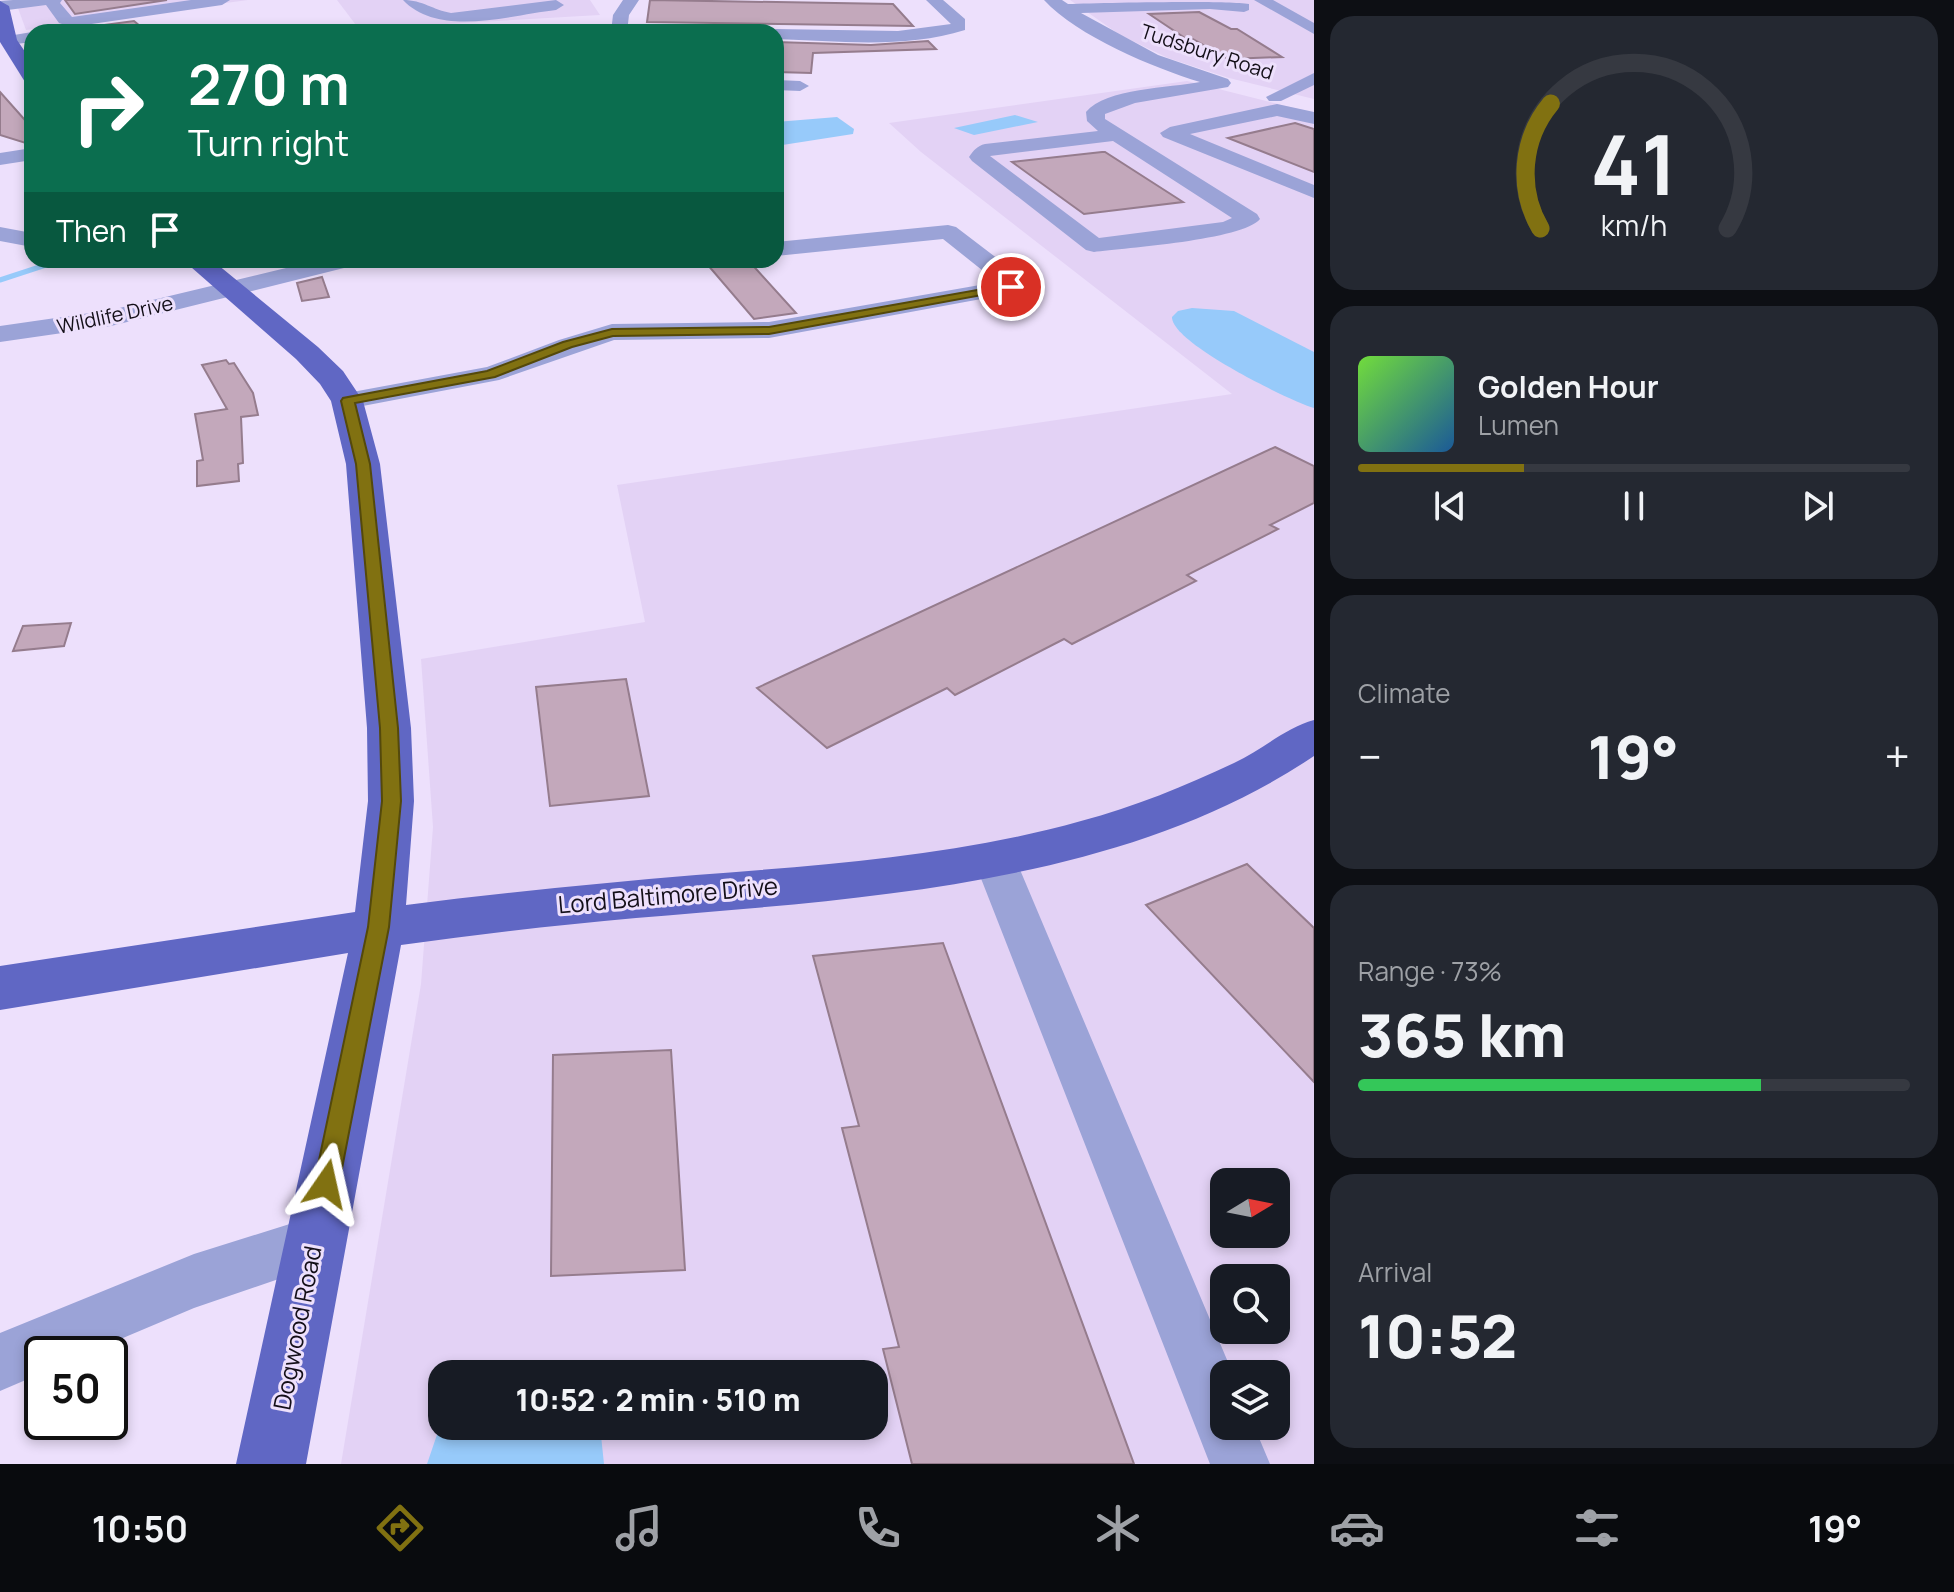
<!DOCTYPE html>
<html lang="en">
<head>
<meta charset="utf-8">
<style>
	body { margin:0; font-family:Manrope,sans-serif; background:#242831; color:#f1f3f6; height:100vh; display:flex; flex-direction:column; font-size:30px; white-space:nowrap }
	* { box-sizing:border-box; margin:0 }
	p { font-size:26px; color:#9ea1a6 }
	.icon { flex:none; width:44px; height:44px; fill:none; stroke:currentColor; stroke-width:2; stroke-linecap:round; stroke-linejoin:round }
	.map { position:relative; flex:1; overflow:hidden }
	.side { display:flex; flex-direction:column; gap:16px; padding:16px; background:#0d0f14; width:640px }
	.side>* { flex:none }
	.banner { position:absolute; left:24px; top:24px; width:760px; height:244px; border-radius:24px; box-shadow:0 4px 12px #0003; background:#0b6e4f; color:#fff; overflow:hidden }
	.needle { width:52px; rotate:80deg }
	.tools { position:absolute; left:1210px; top:1168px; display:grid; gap:16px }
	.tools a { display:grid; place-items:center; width:80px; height:80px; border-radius:16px; background:#171b24; box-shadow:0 4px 12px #0003; font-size:40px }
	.speed { position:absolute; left:24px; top:1336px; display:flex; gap:16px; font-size:40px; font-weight:700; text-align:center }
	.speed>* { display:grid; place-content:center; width:104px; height:104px; border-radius:50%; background:#171b24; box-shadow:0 4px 12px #0003; line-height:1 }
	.speed .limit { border:4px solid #111; border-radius:12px; background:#fff; color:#111 }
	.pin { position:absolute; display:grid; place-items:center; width:68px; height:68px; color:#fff; margin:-34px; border:4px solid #fff; border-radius:50%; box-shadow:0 2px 8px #0007 }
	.me { position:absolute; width:88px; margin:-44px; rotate:11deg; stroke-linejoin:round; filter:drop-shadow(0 0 6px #0008) }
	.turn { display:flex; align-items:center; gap:28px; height:168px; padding:0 32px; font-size:36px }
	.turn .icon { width:104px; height:104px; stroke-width:2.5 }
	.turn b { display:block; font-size:56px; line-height:68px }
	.then { display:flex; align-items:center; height:76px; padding:0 32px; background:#0003; gap:16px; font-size:30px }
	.big { font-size:60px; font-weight:800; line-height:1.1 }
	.side .card { flex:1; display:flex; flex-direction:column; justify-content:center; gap:12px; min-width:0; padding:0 28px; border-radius:24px; background:#242831 }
	.side .dial { align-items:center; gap:0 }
	.dial svg { height:208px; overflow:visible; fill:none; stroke:#363941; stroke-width:7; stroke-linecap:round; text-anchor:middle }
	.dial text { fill:#f1f3f6; stroke:none }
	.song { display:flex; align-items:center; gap:24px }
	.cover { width:96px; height:96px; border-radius:12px; background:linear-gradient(135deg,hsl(100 70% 55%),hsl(210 70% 35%)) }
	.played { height:8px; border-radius:4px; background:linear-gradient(90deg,#817111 30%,#363941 30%) }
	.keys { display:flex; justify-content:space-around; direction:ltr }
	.heat { display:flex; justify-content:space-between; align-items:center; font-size:44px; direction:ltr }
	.charge { height:12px; border-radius:6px; background:linear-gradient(90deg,#34c759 73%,#363941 0) }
	.trip { position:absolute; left:428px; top:1360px; width:460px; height:80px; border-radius:24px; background:#171b24; box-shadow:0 4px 12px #0003; font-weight:800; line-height:80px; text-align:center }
	.tab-bar { display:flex; height:128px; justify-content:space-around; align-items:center; background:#090b0e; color:#9ea1a6 }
	.tab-bar .icon { width:56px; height:56px }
	.tab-bar .on { color:#817111 }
	.tab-bar b { font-size:36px; color:#f1f3f6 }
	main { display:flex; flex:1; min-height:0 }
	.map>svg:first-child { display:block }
	.built { fill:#e3d2f5; fill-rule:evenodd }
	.water { fill:#97cafa }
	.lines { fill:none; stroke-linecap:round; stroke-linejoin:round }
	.stream { stroke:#97cafa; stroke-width:5 }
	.building { fill:#c3a8bb; stroke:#957c8d; stroke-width:2 }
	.minor { fill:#9ba3d7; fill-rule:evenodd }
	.major { fill:#6067c4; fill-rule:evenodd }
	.route { fill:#817111; stroke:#54490b; stroke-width:2 }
	.labels { text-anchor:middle; stroke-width:6; stroke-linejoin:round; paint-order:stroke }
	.far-street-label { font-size:20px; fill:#130f18; stroke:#ede0fc }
	.street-label { font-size:24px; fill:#130f18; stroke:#ede0fc }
</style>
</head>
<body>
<main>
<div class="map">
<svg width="1314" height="1464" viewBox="0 0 1314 1464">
	<rect width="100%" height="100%" fill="#ede0fc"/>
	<g class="built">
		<polygon points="15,0 248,0 26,30"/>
		<polygon points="337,0 590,0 600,15 359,29"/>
		<polygon points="1070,0 1314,0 1314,99 1229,78 1168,58 1120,35"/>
		<path d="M1187 81 1314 113V1464H341L421 984 433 827 421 659 645 622 617 485 1232 394 921 152 889 123ZM1224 1182H1276V1234H1224ZM1224 1278H1276V1330H1224ZM442 1374H874V1426H442ZM1224 1374H1276V1426H1224Z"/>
	</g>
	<g class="water">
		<polygon points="1015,115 1038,122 974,135 954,128"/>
		<polygon points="837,117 854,129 853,134 776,146 776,122"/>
		<path d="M1192 308 1234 311 1314 352V408C1288 400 1171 343 1172 317L1178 311Z"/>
		<polygon points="442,1420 442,1426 600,1426 604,1464 427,1464"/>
	</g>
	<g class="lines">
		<polyline class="stream" points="0,280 61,260"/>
	</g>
	<g class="building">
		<polygon points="65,0 167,0 75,14"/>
		<polygon points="650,0 893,4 913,26 647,22"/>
		<polygon points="1199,12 1231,29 1237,29 1282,57 1228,59 1191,38 1185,38 1149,14"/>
		<polygon points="134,21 147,32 93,32 89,27"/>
		<polygon points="928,41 936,49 813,53 811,73 776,72 776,42 871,45"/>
		<polygon points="0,92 32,128 32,145 0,135"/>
		<polygon points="1295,123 1314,129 1314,172 1228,138"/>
		<polygon points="1102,152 1105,152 1183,202 1084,214 1012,162"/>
		<polygon points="748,260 796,313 754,319 707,264"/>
		<polygon points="322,277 329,297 302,301 297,283"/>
		<polygon points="226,360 229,364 234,363 253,393 258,415 241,417 243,463 238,464 239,481 197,486 197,461 203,460 195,414 227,409 202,365"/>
		<polygon points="1275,447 1314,466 1314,503 1270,525 1278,529 1187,575 1196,581 1072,644 1064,639 955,695 947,688 827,748 757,688"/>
		<polygon points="71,623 64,646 13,651 23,626"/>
		<polygon points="626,679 649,796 550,806 536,687"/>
		<polygon points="1247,864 1314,928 1314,1082 1146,905"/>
		<polygon points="943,943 1134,1464 912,1464 883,1349 899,1347 842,1128 859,1126 813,956"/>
		<polygon points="671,1050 685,1270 551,1276 553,1055"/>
	</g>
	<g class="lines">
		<g class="minor">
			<polygon points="13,0 62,0 60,3 72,17 191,0 230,0 222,5 71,27 59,23 46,5 0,11 0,1"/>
			<path d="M403 0C423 0 433 10 451 13L556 0 564 5 556 10C510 15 439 38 403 0Z"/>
			<polygon points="623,0 639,0 629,15 627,32 611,32 613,15"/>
			<path d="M926 0H943L965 19V30C905 49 838 41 776 39V32H769L776 29 898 31 951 24Z"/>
			<path d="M1044 0H1062L1068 4C1104 3 1223 0 1249 4V10L1244 12 1210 9 1081 13 1158 55 1228 79 1231 83 1228 87 1135 103 1105 114V119L1257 214 1260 219C1243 240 1125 248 1094 252L1086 250 972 161 969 157C974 150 977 146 985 144L1098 131 1087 121 1086 112C1106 88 1170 88 1200 82 1154 68 1077 36 1044 0ZM1113 141 1232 218 1223 222 1099 238 990 156Z"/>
			<polygon points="1254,0 1273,0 1314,23 1314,34"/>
			<polygon points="644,27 700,27 708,32 636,32"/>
			<polygon points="32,32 32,42 8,45 0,40 2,37"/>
			<polygon points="1314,73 1314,85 1281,101 1269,101 1266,97"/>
			<polygon points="776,80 800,81 809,86 800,91 776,90"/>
			<polygon points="1277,104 1314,112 1314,124 1277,116 1190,134 1314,185 1314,198 1163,137 1160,133 1170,127"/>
			<polygon points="32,148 32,160 0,165 0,153"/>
			<polygon points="948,225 956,227 1015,272 1023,287 1020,292 769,338 614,340 499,380 347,409 337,407 333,401 337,395 347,393 487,367 559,340 612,324 769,322 997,282 943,239 776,256 776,242"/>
			<polygon points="0,227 32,233 32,247 0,241"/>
			<polygon points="319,260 360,260 356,265 111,326 0,342 0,326 111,310"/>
			<polygon points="994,843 1009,847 1015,858 1233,1374 1224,1374 1224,1426 1254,1426 1270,1464 1210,1464 973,858 979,847"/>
			<polygon points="315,1216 334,1224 342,1242 334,1260 194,1308 85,1354 42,1354 42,1373 0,1391 0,1333 194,1254"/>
		</g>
		<g class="major">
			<polygon points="0,1 9,6 17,40 32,62 32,84 25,82 0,42"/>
			<path d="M183 260H212L318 347 343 371 363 401 380 464 411 728 414 801 406 905C503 893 599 883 696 875 825 865 957 856 1081 821 1134 807 1185 786 1234 763 1262 750 1285 728 1314 720V756C1123 885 860 899 636 918 558 925 479 934 401 945L306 1464H236L348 953 0 1010V966L355 912 368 801 367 728 346 464 331 401 320 384 296 359Z"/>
		</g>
	</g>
	<polygon class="route" points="1011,284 1015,285 1015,289 769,334 613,336 572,347 495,377 355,403 370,464 398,728 401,801 389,927 339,1184 335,1193 326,1196 317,1193 314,1184 368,927 382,801 380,728 356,464 341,401 343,398 487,371 563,342 612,329 769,327"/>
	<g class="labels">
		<g class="far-street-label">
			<text transform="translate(1207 52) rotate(18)" y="7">Tudsbury Road</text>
			<text transform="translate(115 315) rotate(-12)" y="7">Wildlife Drive</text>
		</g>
		<g class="street-label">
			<text transform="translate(668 896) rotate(-5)" y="8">Lord Baltimore Drive</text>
			<text transform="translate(298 1328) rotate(-79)" y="8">Dogwood Road</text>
		</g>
	</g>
</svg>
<div class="tools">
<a><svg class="needle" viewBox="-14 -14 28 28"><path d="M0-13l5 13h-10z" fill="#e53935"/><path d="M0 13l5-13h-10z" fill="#9ea1a6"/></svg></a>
<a><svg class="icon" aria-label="search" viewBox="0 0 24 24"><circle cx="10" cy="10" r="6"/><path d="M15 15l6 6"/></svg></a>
<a><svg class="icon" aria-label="layers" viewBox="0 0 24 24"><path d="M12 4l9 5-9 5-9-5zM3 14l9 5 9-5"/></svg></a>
</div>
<div class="speed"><div class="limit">50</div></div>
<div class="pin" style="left:1011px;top:287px;background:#d93025"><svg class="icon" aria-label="arrive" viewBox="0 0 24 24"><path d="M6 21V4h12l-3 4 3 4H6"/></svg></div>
<svg class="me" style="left:326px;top:1184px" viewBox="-20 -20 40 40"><path d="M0-17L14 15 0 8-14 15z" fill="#817111" stroke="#fff" stroke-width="4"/></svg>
<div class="trip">10:52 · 2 min · 510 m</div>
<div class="banner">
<div class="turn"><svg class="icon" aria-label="right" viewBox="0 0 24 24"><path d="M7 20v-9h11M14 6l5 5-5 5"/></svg><div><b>270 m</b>Turn right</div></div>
<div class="then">Then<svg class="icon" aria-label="arrive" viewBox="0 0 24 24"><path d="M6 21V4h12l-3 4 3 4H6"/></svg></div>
</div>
</div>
<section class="side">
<div class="card dial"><svg viewBox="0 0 100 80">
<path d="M14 69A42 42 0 1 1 86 69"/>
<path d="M14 69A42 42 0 0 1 18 21" stroke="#817111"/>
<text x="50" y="56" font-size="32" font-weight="700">41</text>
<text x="50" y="72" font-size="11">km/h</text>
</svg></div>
<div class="card">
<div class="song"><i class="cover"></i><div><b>Golden Hour</b><p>Lumen</p></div></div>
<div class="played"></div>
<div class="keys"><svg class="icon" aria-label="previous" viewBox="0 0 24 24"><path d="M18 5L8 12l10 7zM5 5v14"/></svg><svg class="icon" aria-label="pause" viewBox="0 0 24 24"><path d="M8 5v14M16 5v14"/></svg><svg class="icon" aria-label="next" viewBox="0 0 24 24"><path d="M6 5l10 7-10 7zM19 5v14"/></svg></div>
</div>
<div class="card"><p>Climate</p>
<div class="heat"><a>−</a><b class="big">19°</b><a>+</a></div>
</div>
<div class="card"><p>Range · 73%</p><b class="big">365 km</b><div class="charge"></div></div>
<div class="card"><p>Arrival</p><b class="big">10:52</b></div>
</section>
</main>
<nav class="tab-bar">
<b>10:50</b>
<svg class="icon on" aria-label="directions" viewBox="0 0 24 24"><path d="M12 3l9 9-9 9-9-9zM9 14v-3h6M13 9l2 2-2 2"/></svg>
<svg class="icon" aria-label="music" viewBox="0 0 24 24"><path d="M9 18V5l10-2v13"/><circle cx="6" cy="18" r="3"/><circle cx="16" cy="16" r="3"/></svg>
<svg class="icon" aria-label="phone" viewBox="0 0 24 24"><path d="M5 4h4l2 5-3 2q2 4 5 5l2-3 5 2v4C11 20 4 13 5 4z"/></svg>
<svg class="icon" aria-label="climate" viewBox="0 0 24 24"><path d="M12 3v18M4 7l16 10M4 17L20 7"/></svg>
<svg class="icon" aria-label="car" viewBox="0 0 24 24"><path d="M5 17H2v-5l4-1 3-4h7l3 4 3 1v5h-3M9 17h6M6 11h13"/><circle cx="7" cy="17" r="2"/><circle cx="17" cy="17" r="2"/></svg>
<svg class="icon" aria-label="filters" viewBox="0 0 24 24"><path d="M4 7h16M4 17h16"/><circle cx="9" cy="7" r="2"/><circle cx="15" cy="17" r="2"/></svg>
<b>19°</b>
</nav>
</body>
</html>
